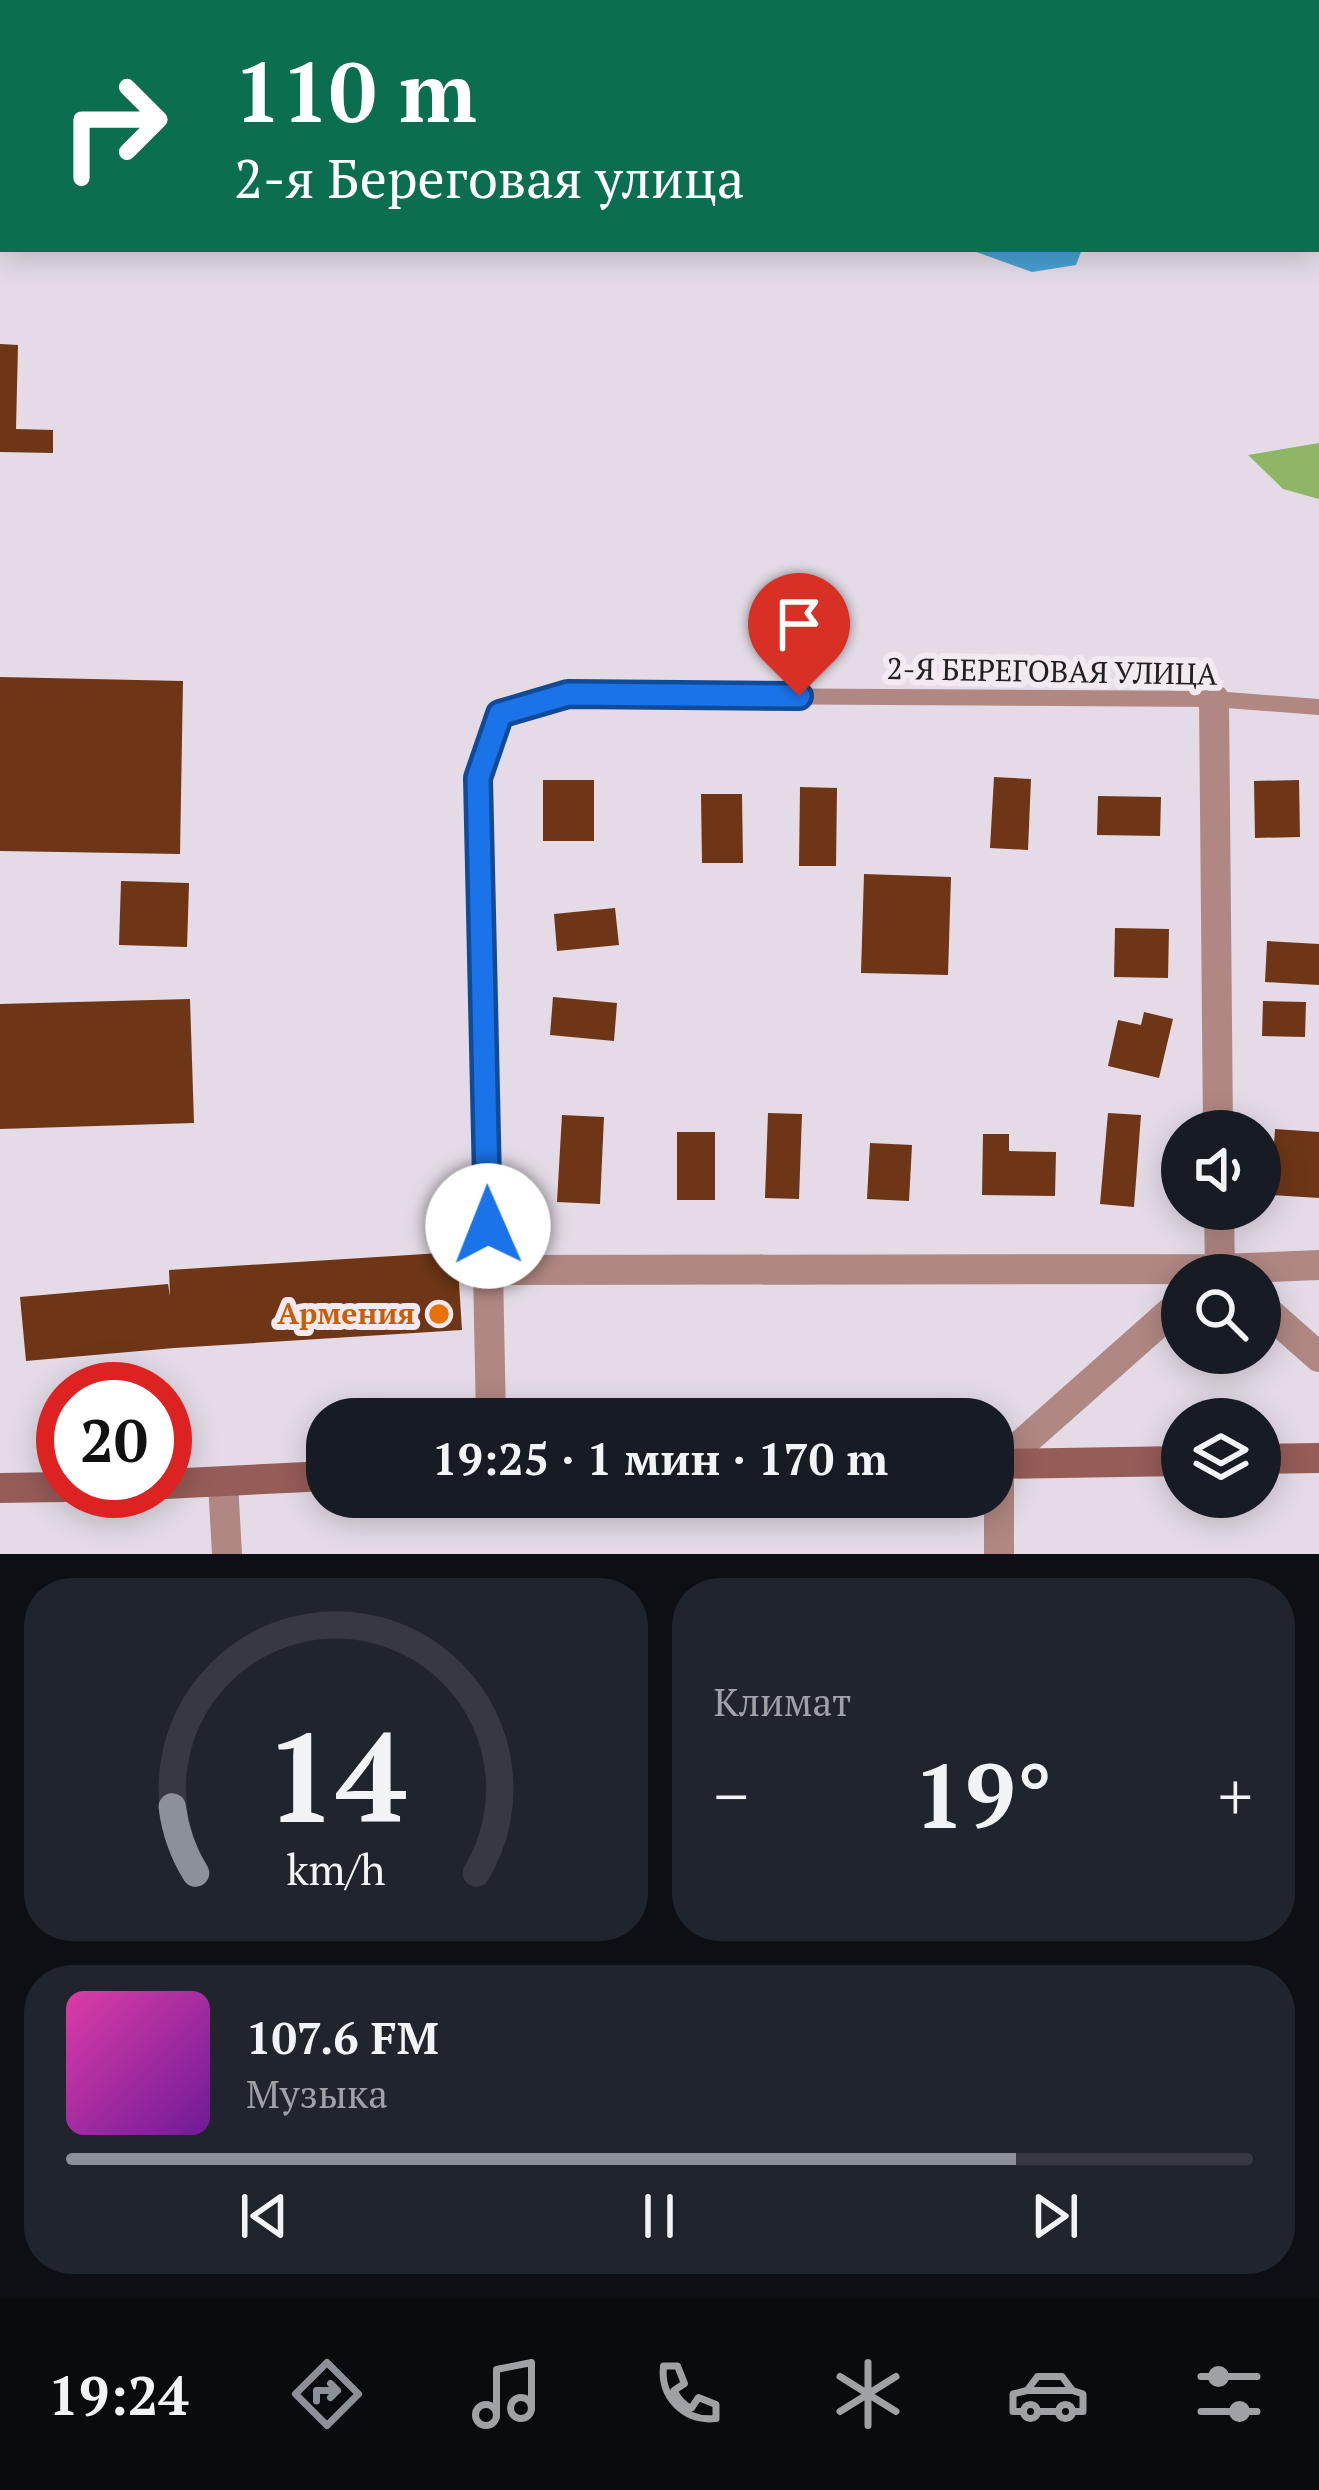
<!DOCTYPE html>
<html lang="ru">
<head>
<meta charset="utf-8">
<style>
	body { margin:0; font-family:"PT Serif",serif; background:#20242c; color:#f1f3f6; height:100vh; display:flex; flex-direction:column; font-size:45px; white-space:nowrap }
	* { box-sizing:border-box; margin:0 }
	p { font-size:39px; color:#9ea1a6 }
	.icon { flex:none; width:66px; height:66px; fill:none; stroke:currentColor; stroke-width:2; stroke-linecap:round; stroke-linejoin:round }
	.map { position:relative; height:1554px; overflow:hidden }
	.side { display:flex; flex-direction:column; gap:24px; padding:24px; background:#0d0f14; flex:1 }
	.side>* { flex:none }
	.top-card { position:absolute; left:0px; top:0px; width:1320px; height:252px; box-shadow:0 6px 30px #0003; background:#0b6e4f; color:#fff; overflow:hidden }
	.buttons { position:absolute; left:1161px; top:1110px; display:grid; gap:24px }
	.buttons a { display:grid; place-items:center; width:120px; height:120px; border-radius:50%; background:#171b24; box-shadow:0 6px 30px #0003; font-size:60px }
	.speed { position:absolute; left:36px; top:1362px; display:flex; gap:24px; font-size:60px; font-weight:700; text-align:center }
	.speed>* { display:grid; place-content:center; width:156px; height:156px; border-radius:50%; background:#171b24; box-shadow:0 6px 30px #0003; line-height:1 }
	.speed .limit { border:18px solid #d22; background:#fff; color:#111 }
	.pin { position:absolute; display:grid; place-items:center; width:102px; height:102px; color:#fff; margin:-123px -51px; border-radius:50% 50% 50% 0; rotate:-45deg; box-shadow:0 0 12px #0007 }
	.pin .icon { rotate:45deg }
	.me { position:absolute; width:132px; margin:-66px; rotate:359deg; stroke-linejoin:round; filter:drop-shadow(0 0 9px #0008) }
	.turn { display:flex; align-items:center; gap:42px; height:252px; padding:0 36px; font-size:54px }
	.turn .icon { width:156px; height:156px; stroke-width:2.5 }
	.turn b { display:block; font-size:84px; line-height:102px }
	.big { font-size:90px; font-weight:700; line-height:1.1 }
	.side .widget { flex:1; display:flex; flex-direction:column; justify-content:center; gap:18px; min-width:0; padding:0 42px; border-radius:48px; background:#20242c }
	.side .dial { align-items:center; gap:0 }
	.dial svg { height:312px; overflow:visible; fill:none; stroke:#363941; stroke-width:7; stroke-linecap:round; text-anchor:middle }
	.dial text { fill:#f1f3f6; stroke:none }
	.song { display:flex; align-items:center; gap:36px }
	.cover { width:144px; height:144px; border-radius:18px; background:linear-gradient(135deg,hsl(320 70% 55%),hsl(280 70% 35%)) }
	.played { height:12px; border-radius:6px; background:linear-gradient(90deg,#8c9099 80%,#363941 80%) }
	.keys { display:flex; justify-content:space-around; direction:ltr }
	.heat { display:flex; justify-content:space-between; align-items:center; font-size:66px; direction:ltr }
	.side .tiles { flex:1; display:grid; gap:24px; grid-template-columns:1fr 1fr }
	.widget:last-child { grid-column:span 2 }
	.trip { position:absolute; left:306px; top:1398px; width:708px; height:120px; border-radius:48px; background:#171b24; box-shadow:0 6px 30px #0003; font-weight:700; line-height:120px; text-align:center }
	.dock { display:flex; height:192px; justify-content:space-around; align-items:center; background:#090b0e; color:#9ea1a6 }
	.dock .icon { width:84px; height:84px }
	.dock .current { color:#8c9099 }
	.dock b { font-size:54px; color:#f1f3f6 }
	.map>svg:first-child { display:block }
	.forest { fill:#8fb567 }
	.water { fill:#48a0d3 }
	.building { fill:#6e3616 }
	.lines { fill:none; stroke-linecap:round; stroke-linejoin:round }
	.lane { stroke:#b08783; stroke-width:16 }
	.street { stroke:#b08783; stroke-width:30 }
	.secondary { stroke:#965c58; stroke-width:30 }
	.route-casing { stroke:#114b97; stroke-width:30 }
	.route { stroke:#1a73e8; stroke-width:21 }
	.food-dot { fill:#e8710a; stroke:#f2e9f3; stroke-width:4.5 }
	.labels { text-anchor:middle; stroke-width:12; stroke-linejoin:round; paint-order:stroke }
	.street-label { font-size:30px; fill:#232023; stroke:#f2e9f3 }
	.food-label { font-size:30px; font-weight:bold; fill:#c56008; stroke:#f2e9f3; text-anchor:end }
</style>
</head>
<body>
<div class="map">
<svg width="1319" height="1554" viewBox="0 0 1319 1554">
	<rect width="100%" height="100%" fill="#e4dbe6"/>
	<polygon class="forest" points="1319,443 1319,499 1283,489 1248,455"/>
	<polygon class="water" points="968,249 1082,249 1076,265 1032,272"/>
	<g class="building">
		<polygon points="0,344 18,345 16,429 53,430 53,453 0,452"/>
		<polygon points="0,677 183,681 180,854 0,851"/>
		<polygon points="994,777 1031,779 1028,850 990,848"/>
		<rect x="543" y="780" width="51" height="61"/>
		<polygon points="1299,780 1300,837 1255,838 1254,781"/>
		<polygon points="800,787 837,788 836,866 799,866"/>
		<polygon points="701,794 742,794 743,863 702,863"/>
		<polygon points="1098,796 1161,797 1160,836 1097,835"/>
		<polygon points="864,874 951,877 948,975 861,973"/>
		<polygon points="121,881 189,883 187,947 119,945"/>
		<polygon points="615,908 619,945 557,951 554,914"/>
		<polygon points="1115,928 1169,929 1168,978 1114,977"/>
		<polygon points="1267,941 1319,944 1319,985 1265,982"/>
		<polygon points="553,997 617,1003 614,1041 550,1035"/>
		<polygon points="190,999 194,1123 0,1129 0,1004"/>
		<polygon points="1263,1001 1306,1002 1305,1037 1262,1036"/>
		<polygon points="1144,1012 1173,1019 1159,1078 1108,1066 1118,1020 1141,1025"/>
		<polygon points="768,1113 802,1114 799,1199 765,1198"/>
		<polygon points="1108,1113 1141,1115 1134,1207 1100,1204"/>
		<polygon points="562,1115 604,1117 600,1204 557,1202"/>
		<polygon points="1275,1129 1319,1132 1319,1198 1271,1195"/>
		<rect x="677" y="1132" width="38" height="68"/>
		<polygon points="983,1134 1009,1134 1009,1151 1056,1152 1055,1196 982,1195"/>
		<polygon points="870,1143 912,1145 909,1201 867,1199"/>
		<polygon points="457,1252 462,1330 174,1348 26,1361 20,1297 168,1284 170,1296 169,1270"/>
	</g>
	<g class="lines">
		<polyline class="lane" points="488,1270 478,778 500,714 568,695 1214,699 1319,707"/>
		<g class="street">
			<polyline points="1214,699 1218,1131"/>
			<polyline points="1213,1275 1220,1269 1219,1209"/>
			<polyline points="1260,1305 1319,1357"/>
			<polyline points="491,1419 488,1270 1220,1269 1319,1265"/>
			<polyline points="223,1483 227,1554"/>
			<polyline points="999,1554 999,1464 1182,1302"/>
		</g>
		<g class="secondary">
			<polyline points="1260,1459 1319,1458"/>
			<polyline points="993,1464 1182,1461"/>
			<polyline points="165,1484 327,1476"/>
			<polyline points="0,1488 63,1487"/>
		</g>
	</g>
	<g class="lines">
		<defs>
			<polyline id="route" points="488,1226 478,778 500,714 568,694 799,696"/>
		</defs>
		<use href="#route" class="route-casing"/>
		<use href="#route" class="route"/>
	</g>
	<circle class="food-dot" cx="439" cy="1314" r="12"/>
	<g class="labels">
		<g class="street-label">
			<text transform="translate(1052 672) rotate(1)" y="10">2-Я БЕРЕГОВАЯ УЛИЦА</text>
		</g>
		<g class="food-label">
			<text x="415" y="1324">Армения</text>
		</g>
	</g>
</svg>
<div class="buttons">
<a><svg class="icon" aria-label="sound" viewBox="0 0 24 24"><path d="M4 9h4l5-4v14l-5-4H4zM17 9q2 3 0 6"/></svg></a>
<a><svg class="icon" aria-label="search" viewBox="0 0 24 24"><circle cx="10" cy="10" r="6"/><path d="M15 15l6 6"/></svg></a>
<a><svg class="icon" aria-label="layers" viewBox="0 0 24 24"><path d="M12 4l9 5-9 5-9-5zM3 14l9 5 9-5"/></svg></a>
</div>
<div class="speed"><div class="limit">20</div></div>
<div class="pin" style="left:799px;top:696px;background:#d93025"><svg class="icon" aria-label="arrive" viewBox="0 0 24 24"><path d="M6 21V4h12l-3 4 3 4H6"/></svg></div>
<svg class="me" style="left:488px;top:1226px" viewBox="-20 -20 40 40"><circle r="19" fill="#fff"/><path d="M0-13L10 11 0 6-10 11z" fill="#1a73e8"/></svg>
<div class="trip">19:25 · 1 мин · 170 m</div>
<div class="top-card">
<div class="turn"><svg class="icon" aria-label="right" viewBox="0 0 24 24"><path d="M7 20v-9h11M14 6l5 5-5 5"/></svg><div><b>110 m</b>2-я Береговая улица</div></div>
</div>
</div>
<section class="side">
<div class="tiles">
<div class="widget dial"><svg viewBox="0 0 100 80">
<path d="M14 69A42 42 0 1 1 86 69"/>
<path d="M14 69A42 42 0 0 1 8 52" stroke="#8c9099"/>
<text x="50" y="56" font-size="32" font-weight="700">14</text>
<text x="50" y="72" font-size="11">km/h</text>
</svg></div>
<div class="widget"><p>Климат</p>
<div class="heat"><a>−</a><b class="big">19°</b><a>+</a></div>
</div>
<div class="widget">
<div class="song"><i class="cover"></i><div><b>107.6 FM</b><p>Музыка</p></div></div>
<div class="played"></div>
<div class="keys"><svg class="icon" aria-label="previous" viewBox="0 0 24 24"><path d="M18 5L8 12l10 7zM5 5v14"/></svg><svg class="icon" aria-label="pause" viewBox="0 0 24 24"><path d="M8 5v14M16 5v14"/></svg><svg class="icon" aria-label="next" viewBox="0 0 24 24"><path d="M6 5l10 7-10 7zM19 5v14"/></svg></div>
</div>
</div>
</section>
<nav class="dock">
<b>19:24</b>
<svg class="icon current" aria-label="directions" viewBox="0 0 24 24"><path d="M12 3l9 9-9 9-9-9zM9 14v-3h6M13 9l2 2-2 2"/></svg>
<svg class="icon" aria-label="music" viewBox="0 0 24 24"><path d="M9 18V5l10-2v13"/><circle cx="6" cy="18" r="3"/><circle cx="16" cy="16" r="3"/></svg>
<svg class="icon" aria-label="phone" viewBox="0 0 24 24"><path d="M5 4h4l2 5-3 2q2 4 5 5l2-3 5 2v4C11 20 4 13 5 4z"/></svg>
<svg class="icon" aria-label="climate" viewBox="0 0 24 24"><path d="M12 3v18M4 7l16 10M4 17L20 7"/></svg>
<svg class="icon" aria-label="car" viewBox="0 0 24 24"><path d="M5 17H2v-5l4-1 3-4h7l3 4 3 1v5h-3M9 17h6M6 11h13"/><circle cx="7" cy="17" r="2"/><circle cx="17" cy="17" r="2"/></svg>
<svg class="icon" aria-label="filters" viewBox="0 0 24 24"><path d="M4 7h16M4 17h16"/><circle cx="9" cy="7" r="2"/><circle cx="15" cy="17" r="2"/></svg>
</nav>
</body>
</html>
